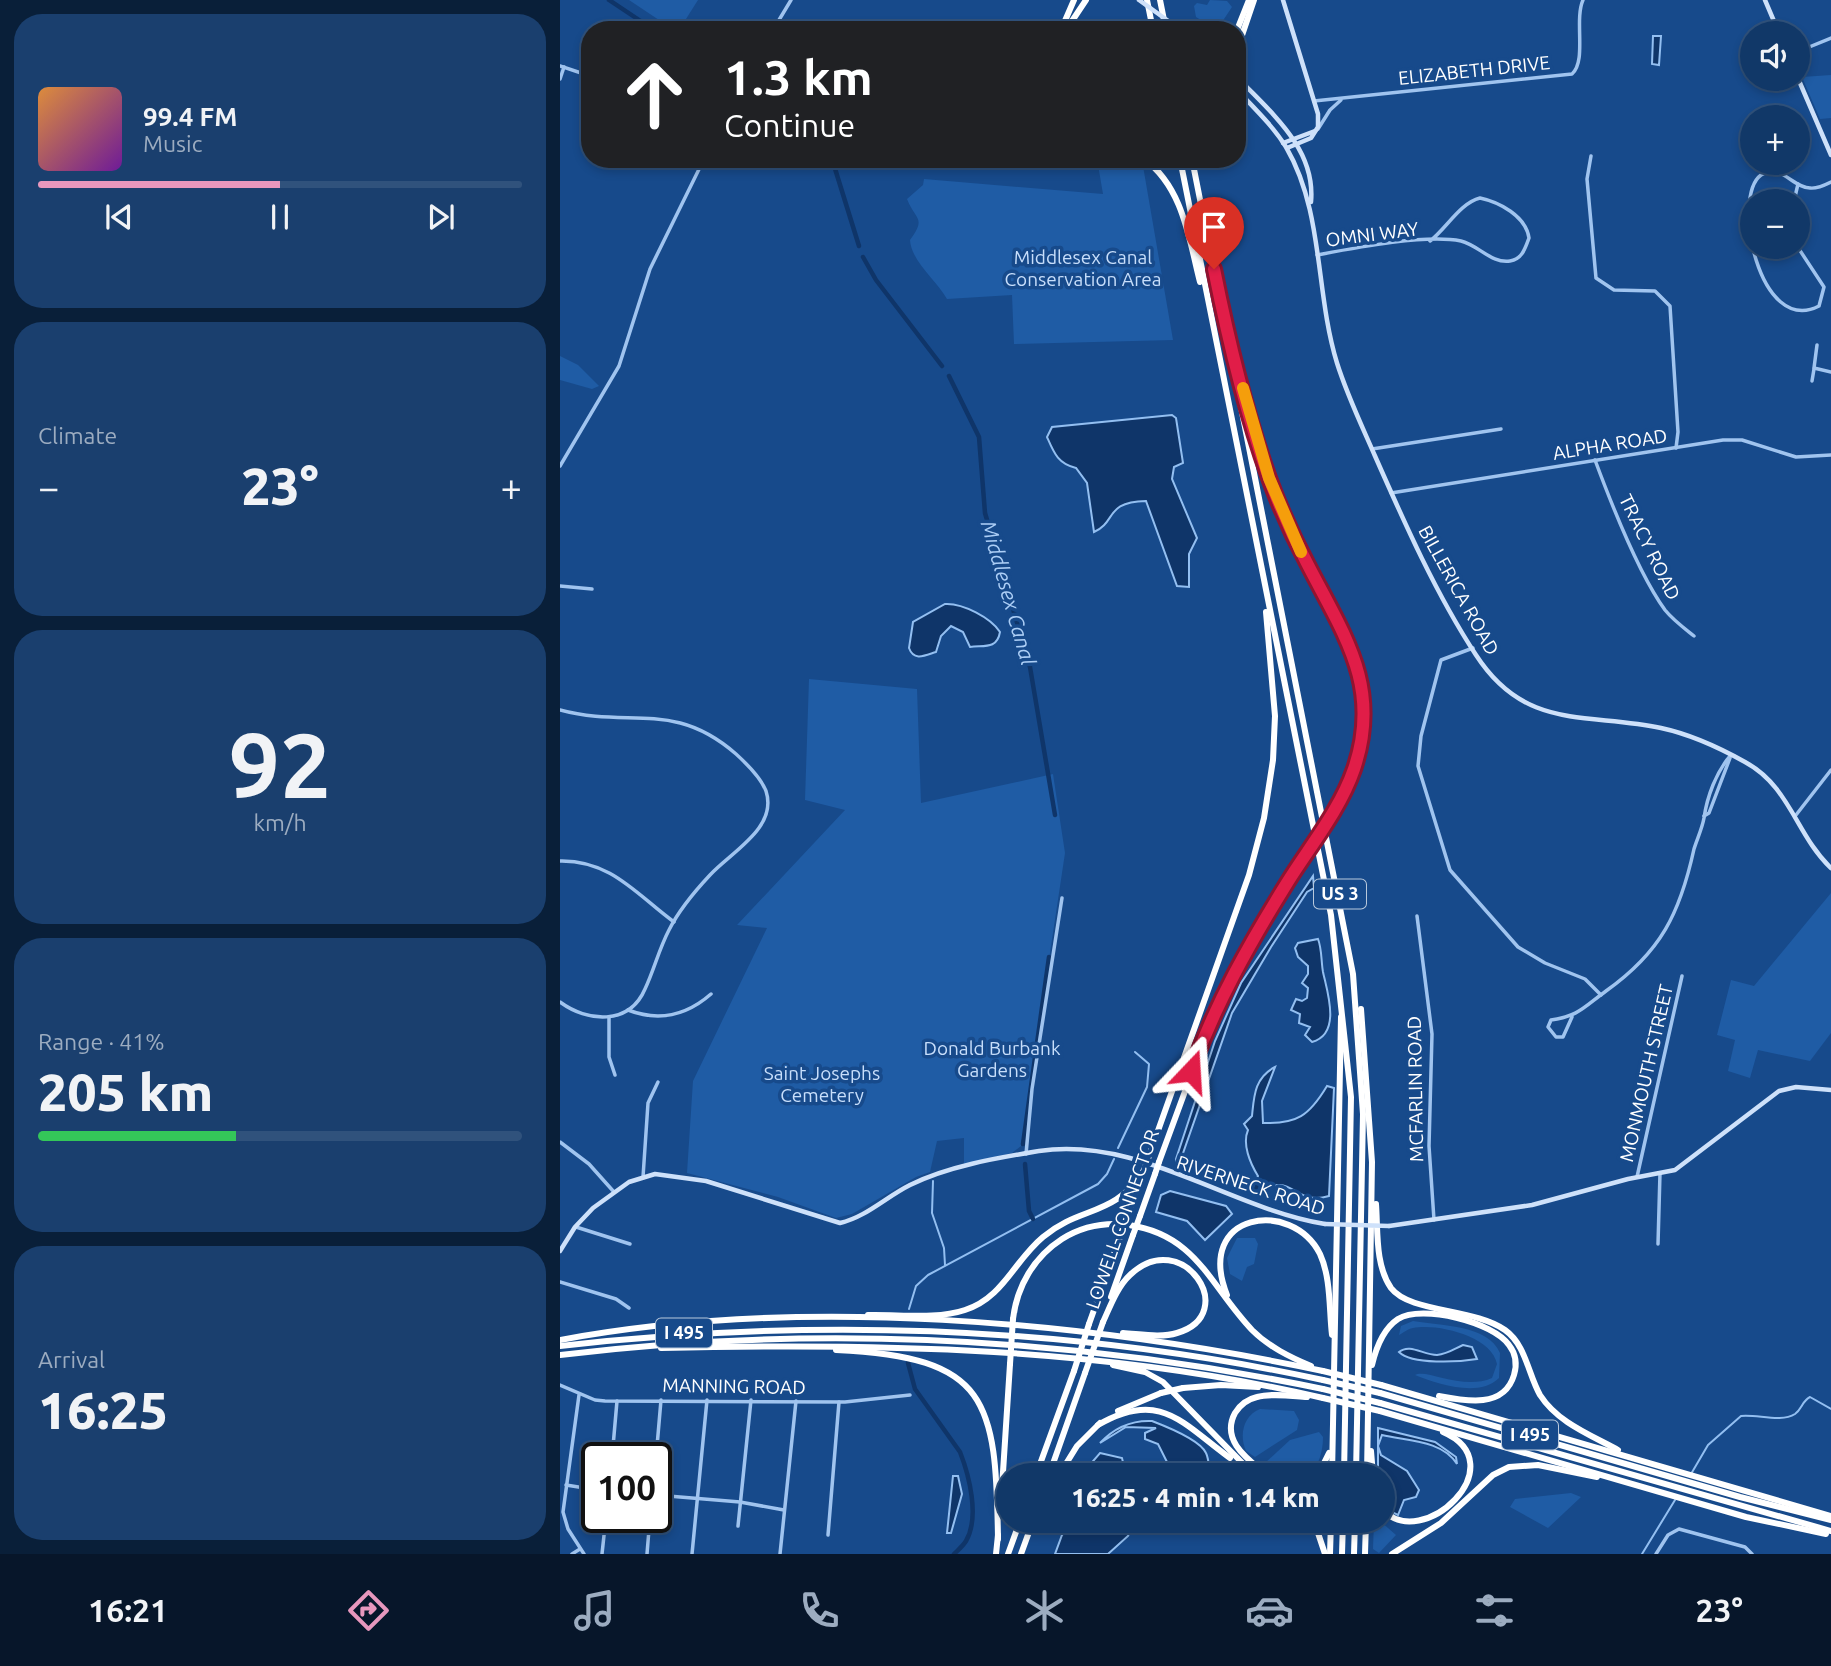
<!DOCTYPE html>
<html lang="en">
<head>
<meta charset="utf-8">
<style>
	body { margin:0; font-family:Ubuntu,sans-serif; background:#1a3f6e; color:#f1f3f6; height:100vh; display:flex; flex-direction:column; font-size:26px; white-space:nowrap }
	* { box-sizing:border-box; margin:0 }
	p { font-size:23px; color:#9cacc0 }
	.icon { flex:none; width:38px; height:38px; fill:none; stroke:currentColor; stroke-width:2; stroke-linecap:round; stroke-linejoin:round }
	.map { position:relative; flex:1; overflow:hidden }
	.sheet { display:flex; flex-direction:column; gap:14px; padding:14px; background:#091f39; width:560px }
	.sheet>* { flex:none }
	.hud { position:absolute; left:21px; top:21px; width:665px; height:147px; border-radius:28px; box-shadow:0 4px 10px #0003,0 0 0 2px #30527c; background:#202124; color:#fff; overflow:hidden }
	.fabs { position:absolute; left:1180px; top:21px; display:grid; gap:14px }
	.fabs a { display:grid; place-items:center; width:70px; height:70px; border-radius:50%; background:#113868; box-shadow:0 4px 10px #0003,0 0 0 2px #30527c; font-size:35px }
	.speed { position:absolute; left:21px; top:1442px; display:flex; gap:14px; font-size:35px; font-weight:700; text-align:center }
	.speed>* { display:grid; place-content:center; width:91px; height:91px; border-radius:50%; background:#113868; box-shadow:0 4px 10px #0003,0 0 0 2px #30527c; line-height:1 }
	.speed .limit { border:4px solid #111; border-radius:10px; background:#fff; color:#111 }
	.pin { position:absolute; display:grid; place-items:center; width:60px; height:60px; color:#fff; margin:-72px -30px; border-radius:50% 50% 50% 0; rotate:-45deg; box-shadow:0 0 7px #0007 }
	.pin .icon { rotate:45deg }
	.me { position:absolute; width:77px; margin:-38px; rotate:20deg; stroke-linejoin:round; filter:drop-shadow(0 0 5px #0008) }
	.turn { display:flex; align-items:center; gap:24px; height:147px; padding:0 28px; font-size:32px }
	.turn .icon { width:91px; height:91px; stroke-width:2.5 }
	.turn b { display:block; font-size:49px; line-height:60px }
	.big { font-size:52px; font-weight:800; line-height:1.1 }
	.sheet .widget { flex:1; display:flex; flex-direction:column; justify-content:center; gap:10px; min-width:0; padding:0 24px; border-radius:28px; background:#1a3f6e }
	.sheet .dial { align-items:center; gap:0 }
	.dial b { font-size:91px; line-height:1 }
	.song { display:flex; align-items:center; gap:21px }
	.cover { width:84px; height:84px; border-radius:10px; background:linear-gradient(135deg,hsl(30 70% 55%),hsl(280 70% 35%)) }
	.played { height:7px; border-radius:4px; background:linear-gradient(90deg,#e797bd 50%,#30527c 50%) }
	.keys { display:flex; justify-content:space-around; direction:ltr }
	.heat { display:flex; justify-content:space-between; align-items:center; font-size:38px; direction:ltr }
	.charge { height:10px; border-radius:5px; background:linear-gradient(90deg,#34c759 41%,#30527c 0) }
	.trip { position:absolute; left:436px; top:1463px; width:399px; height:70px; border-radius:35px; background:#113868; box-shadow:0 4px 10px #0003,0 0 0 2px #30527c; font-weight:800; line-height:70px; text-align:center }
	.tab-bar { display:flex; height:112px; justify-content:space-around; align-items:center; background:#07162a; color:#9cacc0 }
	.tab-bar .icon { width:49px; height:49px }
	.tab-bar .active { color:#e797bd }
	.tab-bar b { font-size:32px; color:#f1f3f6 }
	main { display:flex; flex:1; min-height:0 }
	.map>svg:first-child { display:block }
	.green { fill:#1f5ca5 }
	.water { fill:#0f3569; stroke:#93bff1; stroke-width:2 }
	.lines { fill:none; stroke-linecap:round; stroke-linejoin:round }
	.stream { stroke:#93bff1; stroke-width:2 }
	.canal { stroke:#0f3569; stroke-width:4.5 }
	.minor { stroke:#a0c4ef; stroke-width:3.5 }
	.tertiary { stroke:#a0c4ef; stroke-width:3.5 }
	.secondary { stroke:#cee1fa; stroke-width:4.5 }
	.motorway { stroke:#fff; stroke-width:6 }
	.secondary-bridge { stroke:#cee1fa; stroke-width:4.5 }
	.motorway-bridge { stroke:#fff; stroke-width:6 }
	.route-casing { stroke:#92132f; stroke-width:18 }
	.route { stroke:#e11d48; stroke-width:12 }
	.slow { stroke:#f59e0b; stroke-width:12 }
	.labels { text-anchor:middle; stroke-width:7; stroke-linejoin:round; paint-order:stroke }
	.shield { fill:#174a8b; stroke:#b9c9dc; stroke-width:2 }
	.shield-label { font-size:18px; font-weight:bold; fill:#fff }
	.street-label { font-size:19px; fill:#fff; stroke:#174a8b }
	.park-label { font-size:19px; fill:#c7defb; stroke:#174a8b }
	.water-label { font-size:21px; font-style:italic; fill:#accef6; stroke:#174a8b }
</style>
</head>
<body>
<main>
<section class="sheet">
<div class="widget">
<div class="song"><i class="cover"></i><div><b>99.4 FM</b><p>Music</p></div></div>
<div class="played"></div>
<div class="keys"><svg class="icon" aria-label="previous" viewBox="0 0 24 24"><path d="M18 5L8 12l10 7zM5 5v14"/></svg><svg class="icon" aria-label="pause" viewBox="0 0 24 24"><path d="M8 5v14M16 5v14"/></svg><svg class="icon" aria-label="next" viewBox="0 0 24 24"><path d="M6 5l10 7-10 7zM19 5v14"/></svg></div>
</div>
<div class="widget"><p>Climate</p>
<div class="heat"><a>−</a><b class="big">23°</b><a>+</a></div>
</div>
<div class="widget dial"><b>92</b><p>km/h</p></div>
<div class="widget"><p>Range · 41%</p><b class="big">205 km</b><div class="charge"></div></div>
<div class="widget"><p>Arrival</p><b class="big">16:25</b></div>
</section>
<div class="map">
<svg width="1271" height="1554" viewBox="0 0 1271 1554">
	<rect width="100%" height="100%" fill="#174a8b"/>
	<g class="green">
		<polygon points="69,0 138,0 119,30 114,30"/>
		<polygon points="650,0 667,1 672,7 662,22 649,25 636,17 634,6 637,3 647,5"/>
		<polygon points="1271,75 1271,118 1260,119 1242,77"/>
		<path d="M537 159H565L583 166 613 340 454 344 452 295 387 299C377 281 351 261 350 240 367 217 355 220 347 199L363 185 364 179 543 194Z"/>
		<polygon points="0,356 18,365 39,386 32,389 0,380"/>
		<polygon points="249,679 357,689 361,803 493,774 505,853 461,1146 452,1153 404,1164 404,1138 377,1141 370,1172 356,1177 292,1214 276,1218 218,1197 127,1173 133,1081 207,928 177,925 285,810 245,800"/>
		<polygon points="1271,893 1271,1033 1250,1061 1198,1050 1190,1078 1168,1071 1175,1040 1157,1035 1171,980 1194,986"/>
		<polygon points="677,1238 695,1238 698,1244 694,1264 687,1267 682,1281 670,1274 667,1258"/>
		<path d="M853 1321C879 1326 928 1324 940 1353L939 1378C919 1398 878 1384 855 1375 866 1368 902 1391 932 1378L937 1364C932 1336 877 1323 853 1328 847 1329 843 1333 839 1335L841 1326Z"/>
		<path d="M700 1409 734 1411 739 1420 737 1430 695 1457 686 1451C679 1435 683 1416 700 1409Z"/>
		<path d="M759 1432 763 1437C763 1451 759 1466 749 1475H724L705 1463 730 1440Z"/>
		<polygon points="1011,1493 1021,1497 988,1528 950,1507 955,1499"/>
		<polygon points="814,1521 820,1521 836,1535 819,1553 813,1549"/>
	</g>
	<g class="water">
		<polygon points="1093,36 1101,36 1099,65 1092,64"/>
		<path d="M612 415 616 418 623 463 614 467 612 479 637 538 629 554V587L617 586 586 501C544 502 557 522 534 532L527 483 516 468C498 464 494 453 487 437L492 427Z"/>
		<path d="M385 604C403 603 431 618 440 632 437 650 423 645 410 647L403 632 391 626 381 636 376 652C366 655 354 662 349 648L353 622Z"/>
		<path d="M753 876 754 888 747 892 711 947 672 1013 621 1159 623 1164 631 1168 694 1185 698 1176C690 1163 682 1144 688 1130L684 1124 692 1116C694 1097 694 1078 715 1067L702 1101 703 1123C737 1124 749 1116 767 1086L774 1088 769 1196C734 1207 733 1170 698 1192L618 1168 616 1159 655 1041 681 983Z"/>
		<path d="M758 939C762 949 761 961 763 972 767 991 782 1034 752 1042L745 1035 750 1027 739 1023 740 1014 731 1010 736 999 742 1001 747 998 748 988 742 983 748 974V966L738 957 735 948 738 943Z"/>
		<polygon points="610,1191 666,1206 672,1214 645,1240 627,1221 596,1212 601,1195"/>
		<path d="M903 1345 912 1347 917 1359C899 1362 852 1365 839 1352 850 1343 863 1355 877 1355 888 1354 894 1349 903 1345Z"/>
		<path d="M592 1421C605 1426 640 1440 646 1453 649 1459 649 1469 650 1475H622L611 1470 598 1444 585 1439V1433L596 1428 566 1427 540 1443C554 1428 571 1420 592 1421Z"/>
		<path d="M818 1428 875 1442 896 1457 897 1464C882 1440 847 1441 822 1435L818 1446 821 1455 847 1471 859 1490 856 1497 844 1500 838 1515C821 1508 823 1492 822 1475H818Z"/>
		<polygon points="540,1453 562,1458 566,1475 521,1475"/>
		<polygon points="393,1476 398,1476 402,1494 391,1533 387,1533"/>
		<polygon points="514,1521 575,1521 568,1536 548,1554 495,1554 502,1535"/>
	</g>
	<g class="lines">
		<g class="stream">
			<polyline points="558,1148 587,1087 589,1064 575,1052"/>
			<polyline points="373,1181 372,1213 384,1248 385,1265"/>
			<polyline points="349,1309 356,1286 368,1275 538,1184 547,1174 554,1159"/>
			<path d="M1131 1474 1148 1445 1181 1416C1197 1414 1221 1423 1235 1414 1242 1409 1242 1401 1250 1397L1271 1409"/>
			<polyline points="1082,1554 1115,1500"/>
		</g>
		<g class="canal">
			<polyline points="49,0 94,30"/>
			<polyline points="272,159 299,246"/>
			<polyline points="303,257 316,280 382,366"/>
			<polyline points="389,376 419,437 425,513 470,667 495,815"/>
			<polyline points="463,1144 489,957"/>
			<polyline points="465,1164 469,1211 473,1219"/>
			<path d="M348 1363 355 1389 400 1452C409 1475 420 1517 406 1541 403 1546 398 1550 394 1554"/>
		</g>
		<g class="minor">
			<polyline points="1237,52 1271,38"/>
			<polyline points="0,79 4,67"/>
			<path d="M754 101 1012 74C1027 61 1014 20 1023 0"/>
			<polyline points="758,129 770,110 781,100"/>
			<polyline points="1031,156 1027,179 1036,278 1054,290 1095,291 1110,306 1118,432 1116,448"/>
			<polyline points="1234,201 1238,184"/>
			<path d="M1237 246 1264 287 1259 306C1199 337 1171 197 1201 175 1220 162 1233 188 1250 188 1257 189 1265 185 1271 182"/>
			<path d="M757 255C794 248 865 234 901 241 918 245 932 264 950 261 962 259 965 249 969 238 966 216 939 202 920 198 900 203 886 229 870 241"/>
			<polyline points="1257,345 1254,368 1271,372"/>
			<polyline points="1252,381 1254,369"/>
			<polyline points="812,449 941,429"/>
			<path d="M1035 460C1051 503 1078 573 1105 610 1113 620 1124 628 1134 636"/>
			<polyline points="831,493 1163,440 1182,440 1236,457 1271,455"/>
			<polyline points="0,586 32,589"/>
			<polyline points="913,648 881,660 861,736 858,766 890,870 958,947 985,963 1025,979 1041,995"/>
			<path d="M0 710C69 729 113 699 176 754 187 764 201 778 206 791 218 828 171 852 150 875 135 891 119 910 109 930 99 949 94 970 85 989 69 1026 27 1022 0 1002"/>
			<polyline points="1236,815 1271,770"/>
			<polyline points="1144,816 1149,813 1170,758"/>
			<path d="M0 861C51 860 77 895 114 922"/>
			<polyline points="857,916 872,1034 869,1146 874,1220"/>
			<path d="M68 1010C99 1022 127 1015 151 994"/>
			<polyline points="49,1017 49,1057 55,1075"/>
			<path d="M1012 1017 1003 1037H996L988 1027 991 1020C1019 1016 1024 1007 1046 991 1101 952 1120 913 1134 849 1137 839 1142 829 1144 818 1147 797 1156 772 1171 755"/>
			<polyline points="0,1142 29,1164 54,1192"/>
			<polyline points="466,1154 472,1089 502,898"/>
			<polyline points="83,1177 88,1103 98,1082"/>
			<polyline points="1077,1177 1122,976"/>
			<polyline points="16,1227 70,1244"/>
			<polyline points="1098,1244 1100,1173"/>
			<polyline points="0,1282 56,1299 69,1308"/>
			<polyline points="0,1385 35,1400 45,1401 285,1402 350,1395"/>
			<polyline points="19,1395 3,1512 8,1529 24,1554"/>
			<polyline points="52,1458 57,1401"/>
			<polyline points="96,1458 101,1400"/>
			<polyline points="6,1485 37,1490"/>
			<polyline points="96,1495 180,1502 224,1510"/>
			<polyline points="178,1526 191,1400"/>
			<polyline points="268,1535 279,1402"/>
			<polyline points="12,1554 20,1549"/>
			<polyline points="42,1554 46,1517"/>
			<polyline points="87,1554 90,1517"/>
			<polyline points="132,1554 147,1400"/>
			<polyline points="220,1554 236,1401"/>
			<polyline points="1096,1554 1108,1535 1119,1529 1185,1547 1192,1554"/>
		</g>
		<g class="tertiary">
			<polyline points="213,30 231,0"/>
			<polyline points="0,66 30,76"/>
			<polyline points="0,466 59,366 90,269 144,159"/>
		</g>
		<g class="secondary">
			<polyline points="723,0 758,114 758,127 751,138 727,148"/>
			<polyline points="1205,0 1219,33"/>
			<polyline points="1237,76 1271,155"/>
			<path d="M677 77C710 112 756 148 751 202"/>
			<path d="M677 90C694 108 713 126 726 147 764 212 755 292 777 363 787 395 802 426 815 456 845 524 876 594 916 655 966 732 1028 712 1101 728 1129 734 1160 748 1185 762 1230 786 1236 835 1271 868"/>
			<polyline points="723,143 755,131"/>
			<polyline points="829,1226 972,1205 1068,1179 1115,1170 1219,1091 1236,1087 1271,1090"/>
			<path d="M0 1251 15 1227 33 1208 69 1182 95 1174 146 1181 280 1223C306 1217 326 1197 350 1185 388 1166 437 1158 479 1151 579 1136 669 1208 765 1224"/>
		</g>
		<g class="motorway">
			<polyline points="587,0 593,30"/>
			<polyline points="600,0 606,30"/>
			<polyline points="501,30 514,0"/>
			<polyline points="506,30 526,0"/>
			<polyline points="677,30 689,0"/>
			<polyline points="677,50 694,0"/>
			<polyline points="677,67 685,85"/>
			<path d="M584 159C623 187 629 239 640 282"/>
			<polyline points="620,159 771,915 791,1097 784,1475"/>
			<polyline points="632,159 793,974 803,1114 796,1475"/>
			<path d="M680 379C693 428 706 476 727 522 773 622 844 693 776 806"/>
			<polyline points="801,1009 812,1162 807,1475"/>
			<polyline points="589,1156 689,875 704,818 713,760 715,716 706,612"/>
			<polyline points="599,1162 659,999 684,951 743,857"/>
			<path d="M816 1204C818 1231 815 1265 831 1288 850 1313 914 1308 945 1330 966 1345 968 1374 980 1395 998 1423 1031 1435 1058 1450"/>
			<polyline points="568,1214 579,1182"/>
			<polyline points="580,1216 595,1174"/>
			<path d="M667 1295C634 1212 732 1198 760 1254 771 1278 769 1309 772 1335"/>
			<polyline points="551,1297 573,1235"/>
			<path d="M308 1315C339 1314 375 1320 405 1310 443 1298 454 1261 483 1237 521 1205 554 1218 584 1170"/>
			<path d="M453 1319C457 1286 474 1257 502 1239 523 1226 545 1222 569 1225 637 1235 650 1286 692 1330 709 1347 730 1357 751 1366"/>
			<path d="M543 1322C550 1307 557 1287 570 1275 622 1225 682 1314 617 1333 601 1338 580 1334 563 1333"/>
			<polyline points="529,1324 561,1234"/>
			<path d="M0 1340C241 1295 524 1321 763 1371"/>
			<path d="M0 1346C256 1317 511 1326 763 1380"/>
			<path d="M101 1348C324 1343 545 1347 763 1398"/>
			<path d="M276 1350C429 1357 436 1400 438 1539"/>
			<path d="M0 1355C256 1324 511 1337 763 1389"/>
			<polyline points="553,1365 585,1372 603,1382 694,1475"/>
			<path d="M812 1365C816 1348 823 1329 838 1319 862 1304 933 1322 949 1345 956 1354 957 1365 954 1375 944 1409 905 1401 879 1396"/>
			<polyline points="821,1385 1271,1516"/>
			<polyline points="623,1388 661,1385 698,1387"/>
			<polyline points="820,1393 1180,1497 1271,1520"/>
			<polyline points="820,1403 1271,1531"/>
			<polyline points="558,1411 601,1393"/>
			<polyline points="820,1411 1186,1517 1266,1534"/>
			<path d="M538 1425C600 1389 622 1423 670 1458"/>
			<polyline points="811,1451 813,1475"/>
			<polyline points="476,1475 514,1371"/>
			<polyline points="489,1475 525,1373"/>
			<polyline points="499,1475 517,1446 540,1423"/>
			<path d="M707 1475C689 1460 660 1441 675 1413 680 1405 688 1399 697 1397 712 1393 731 1396 747 1397"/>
			<polyline points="758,1475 769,1453"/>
			<polyline points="772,1475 781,1017"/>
			<polyline points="441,1503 450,1364"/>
			<path d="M822 1509C862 1554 957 1464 883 1432"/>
			<polyline points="754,1521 765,1554"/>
			<polyline points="436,1554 438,1535"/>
			<polyline points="448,1554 460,1521"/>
			<polyline points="461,1554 473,1521"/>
			<polyline points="770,1554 771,1521"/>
			<polyline points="782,1554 783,1521"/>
			<polyline points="794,1554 795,1521"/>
			<polyline points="805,1554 806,1521"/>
			<polyline points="832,1554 881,1523 933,1475 949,1467 978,1465 1037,1477"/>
		</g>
		<g class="secondary-bridge">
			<polyline points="579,0 618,28"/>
			<polyline points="765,1224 829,1226"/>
		</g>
		<g class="motorway-bridge">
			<polyline points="743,857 776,806"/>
			<polyline points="584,1170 589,1156"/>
			<polyline points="595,1174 599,1162"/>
			<polyline points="561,1234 568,1214"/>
			<polyline points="573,1235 580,1216"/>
			<polyline points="450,1364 453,1319"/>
			<polyline points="514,1371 529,1324"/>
			<polyline points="763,1371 821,1385"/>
			<polyline points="525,1373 543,1322"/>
			<polyline points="763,1380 820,1393"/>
			<polyline points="763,1389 820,1403"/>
			<polyline points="601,1393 623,1388"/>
			<polyline points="763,1398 820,1411"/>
		</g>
	</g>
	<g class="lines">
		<defs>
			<path id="route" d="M631 1071C656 1003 689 944 727 883 750 846 780 810 794 769 822 687 784 635 748 565 733 537 720 508 709 478 685 411 668 339 654 269"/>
		</defs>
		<use href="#route" class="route-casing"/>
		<use href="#route" class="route"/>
		<polyline class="slow" points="683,388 709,478 741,552"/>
	</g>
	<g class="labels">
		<g class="shield">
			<rect x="754" y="879.5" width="52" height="29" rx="5"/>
			<rect x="96" y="1318.5" width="56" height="29" rx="5"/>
			<rect x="942" y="1420.5" width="56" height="29" rx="5"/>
		</g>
		<g class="shield-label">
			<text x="780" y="900">US 3</text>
			<text x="124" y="1339">I 495</text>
			<text x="970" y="1441">I 495</text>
		</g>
		<g class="street-label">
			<text transform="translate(914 70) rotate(-6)" y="7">ELIZABETH DRIVE</text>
			<text transform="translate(812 234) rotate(-7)" y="7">OMNI WAY</text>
			<text transform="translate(1050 444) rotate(-9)" y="7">ALPHA ROAD</text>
			<text transform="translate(1090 547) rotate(64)" y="7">TRACY ROAD</text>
			<text transform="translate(899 590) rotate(61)" y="7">BILLERICA ROAD</text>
			<text transform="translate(1086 1073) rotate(-77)" y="7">MONMOUTH STREET</text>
			<text transform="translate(855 1089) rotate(-91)" y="7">MCFARLIN ROAD</text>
			<text transform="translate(691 1185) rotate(18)" y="7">RIVERNECK ROAD</text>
			<text transform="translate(562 1219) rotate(-71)" y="7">LOWELL CONNECTOR</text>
			<text transform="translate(174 1386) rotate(1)" y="7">MANNING ROAD</text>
		</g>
		<g class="park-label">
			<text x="523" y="264">Middlesex Canal<tspan x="523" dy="22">Conservation Area</tspan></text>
			<text x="432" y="1055">Donald Burbank<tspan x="432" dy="22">Gardens</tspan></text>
			<text x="262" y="1080">Saint Josephs<tspan x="262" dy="22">Cemetery</tspan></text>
		</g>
		<g class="water-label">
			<text transform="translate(448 593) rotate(74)" y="7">Middlesex Canal</text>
		</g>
	</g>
</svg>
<div class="fabs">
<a><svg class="icon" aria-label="sound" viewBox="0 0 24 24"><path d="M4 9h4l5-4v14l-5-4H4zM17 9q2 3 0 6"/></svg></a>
<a>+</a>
<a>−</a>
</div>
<div class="speed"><div class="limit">100</div></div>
<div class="pin" style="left:654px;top:269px;background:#d93025"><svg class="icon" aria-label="arrive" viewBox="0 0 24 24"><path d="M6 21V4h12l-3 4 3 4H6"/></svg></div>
<svg class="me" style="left:631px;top:1071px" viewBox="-20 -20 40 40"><path d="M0-17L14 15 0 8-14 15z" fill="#e11d48" stroke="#fff" stroke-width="4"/></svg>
<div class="trip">16:25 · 4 min · 1.4 km</div>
<div class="hud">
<div class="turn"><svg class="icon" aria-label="ahead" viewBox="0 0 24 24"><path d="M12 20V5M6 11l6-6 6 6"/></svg><div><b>1.3 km</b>Continue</div></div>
</div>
</div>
</main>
<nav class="tab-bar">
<b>16:21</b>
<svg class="icon active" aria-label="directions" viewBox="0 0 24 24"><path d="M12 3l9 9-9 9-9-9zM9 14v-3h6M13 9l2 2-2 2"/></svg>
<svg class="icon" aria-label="music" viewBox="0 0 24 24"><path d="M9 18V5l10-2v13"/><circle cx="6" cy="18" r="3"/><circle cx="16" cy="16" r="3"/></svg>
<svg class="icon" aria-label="phone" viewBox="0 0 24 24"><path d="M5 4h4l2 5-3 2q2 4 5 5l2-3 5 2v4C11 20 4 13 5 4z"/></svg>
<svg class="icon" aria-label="climate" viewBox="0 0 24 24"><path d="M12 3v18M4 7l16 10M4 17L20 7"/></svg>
<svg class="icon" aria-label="car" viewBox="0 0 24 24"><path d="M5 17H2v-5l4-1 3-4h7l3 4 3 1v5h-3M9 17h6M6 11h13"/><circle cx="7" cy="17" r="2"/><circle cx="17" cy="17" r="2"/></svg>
<svg class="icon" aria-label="filters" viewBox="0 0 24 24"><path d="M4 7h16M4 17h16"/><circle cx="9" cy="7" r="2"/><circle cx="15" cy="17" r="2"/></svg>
<b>23°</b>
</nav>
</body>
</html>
